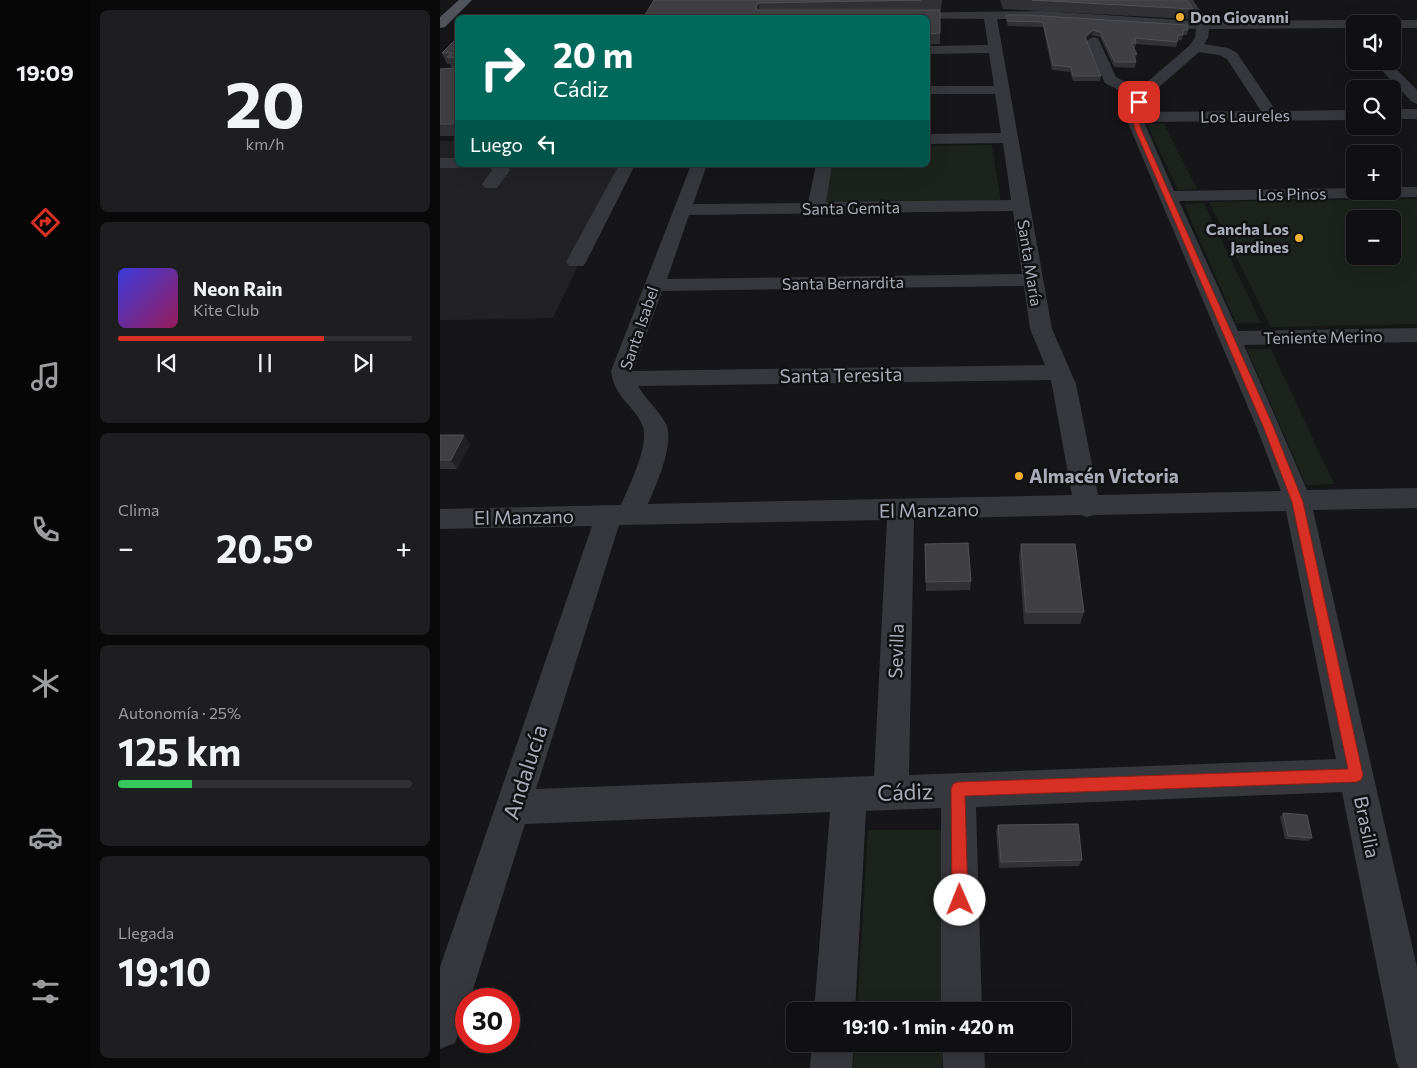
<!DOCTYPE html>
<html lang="es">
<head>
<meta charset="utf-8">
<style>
	body { margin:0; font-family:Commissioner,sans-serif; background:#1e1e20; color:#f1f3f6; height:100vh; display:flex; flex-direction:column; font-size:19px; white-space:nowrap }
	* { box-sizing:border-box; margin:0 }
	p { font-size:16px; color:#9c9d9f }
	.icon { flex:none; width:28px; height:28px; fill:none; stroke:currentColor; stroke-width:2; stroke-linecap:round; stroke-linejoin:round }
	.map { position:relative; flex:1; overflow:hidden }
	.details { display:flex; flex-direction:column; gap:10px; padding:10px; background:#09090a; width:350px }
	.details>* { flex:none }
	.banner { position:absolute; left:15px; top:15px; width:475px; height:152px; border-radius:8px; box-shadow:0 5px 20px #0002,0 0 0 1px #303032; background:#00695c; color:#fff; overflow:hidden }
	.tools { position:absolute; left:906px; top:15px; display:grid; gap:10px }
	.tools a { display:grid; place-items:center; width:55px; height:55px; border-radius:8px; background:#101012; box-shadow:0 5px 20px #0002,0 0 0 1px #303032; font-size:25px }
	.speed { position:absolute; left:15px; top:988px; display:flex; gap:10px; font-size:25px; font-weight:700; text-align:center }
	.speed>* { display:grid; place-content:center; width:65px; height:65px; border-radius:50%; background:#101012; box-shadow:0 5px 20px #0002,0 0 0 1px #303032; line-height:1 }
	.speed .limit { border:8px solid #d22; background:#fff; color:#111 }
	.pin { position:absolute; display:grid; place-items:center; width:42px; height:42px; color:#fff; margin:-21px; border-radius:10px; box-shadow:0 2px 8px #0006 }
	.me { position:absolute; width:55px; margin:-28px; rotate:359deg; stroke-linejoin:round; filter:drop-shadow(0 0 4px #0008) }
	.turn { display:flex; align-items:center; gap:18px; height:105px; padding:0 15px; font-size:22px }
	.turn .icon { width:65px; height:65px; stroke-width:2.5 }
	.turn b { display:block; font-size:35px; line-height:42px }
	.then { display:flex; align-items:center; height:48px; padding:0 15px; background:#0003; gap:10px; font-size:19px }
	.big { font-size:38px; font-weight:700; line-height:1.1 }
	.details .tile { flex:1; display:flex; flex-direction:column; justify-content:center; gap:8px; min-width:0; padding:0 18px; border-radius:8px; background:#1e1e20 }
	.details .dial { align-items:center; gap:0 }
	.dial b { font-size:65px; line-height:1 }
	.song { display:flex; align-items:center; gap:15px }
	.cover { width:60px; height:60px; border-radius:8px; background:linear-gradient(135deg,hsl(240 70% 55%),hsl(330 70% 35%)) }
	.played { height:5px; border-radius:2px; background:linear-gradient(90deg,#d93025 70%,#303032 70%) }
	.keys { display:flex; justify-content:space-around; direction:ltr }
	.heat { display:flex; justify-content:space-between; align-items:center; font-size:28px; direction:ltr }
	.charge { height:8px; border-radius:4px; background:linear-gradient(90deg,#34c759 25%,#303032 0) }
	.trip { position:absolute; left:346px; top:1002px; width:285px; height:50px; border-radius:8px; background:#101012; box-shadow:0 5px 20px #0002,0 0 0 1px #303032; font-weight:700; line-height:50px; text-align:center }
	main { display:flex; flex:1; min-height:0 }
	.tab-bar { display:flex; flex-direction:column; width:90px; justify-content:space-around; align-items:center; background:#060607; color:#9c9d9f }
	.tab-bar .icon { width:35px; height:35px }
	.tab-bar .selected { color:#d93025 }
	.tab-bar b { font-size:22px; color:#f1f3f6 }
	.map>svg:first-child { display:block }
	.built { fill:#222225 }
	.green { fill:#1c231d; fill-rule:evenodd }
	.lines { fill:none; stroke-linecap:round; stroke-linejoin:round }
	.minor { fill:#37383d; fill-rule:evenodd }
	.major { fill:#53555c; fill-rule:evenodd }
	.wall { fill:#323236 }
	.shaded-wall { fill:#212124 }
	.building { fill:#3f3f44; stroke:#4f5156 }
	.route { fill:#d93025; stroke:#8d1f18 }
	.poi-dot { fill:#f2b134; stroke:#111113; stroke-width:2 }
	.labels { text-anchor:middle; stroke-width:5; stroke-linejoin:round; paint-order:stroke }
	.far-poi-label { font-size:16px; font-weight:bold; fill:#a8adb8; stroke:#111113; text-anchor:start }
	.far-street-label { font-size:16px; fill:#a8adb8; stroke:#111113 }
	.street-label { font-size:19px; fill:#a8adb8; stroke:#111113 }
	.poi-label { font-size:19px; font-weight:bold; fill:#a8adb8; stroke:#111113; text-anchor:start }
	.near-street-label { font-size:22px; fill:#a8adb8; stroke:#111113 }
</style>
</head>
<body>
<main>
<nav class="tab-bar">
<b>19:09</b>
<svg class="icon selected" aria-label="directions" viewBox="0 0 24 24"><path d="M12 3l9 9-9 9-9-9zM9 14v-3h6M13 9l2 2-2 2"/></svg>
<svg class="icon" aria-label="music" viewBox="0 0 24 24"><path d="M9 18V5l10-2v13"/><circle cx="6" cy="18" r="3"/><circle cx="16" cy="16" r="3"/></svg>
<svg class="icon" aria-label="phone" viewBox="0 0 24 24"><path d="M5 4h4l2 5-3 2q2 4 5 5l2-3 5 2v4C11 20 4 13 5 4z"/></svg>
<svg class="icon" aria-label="climate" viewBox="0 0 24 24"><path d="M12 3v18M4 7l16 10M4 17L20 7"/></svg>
<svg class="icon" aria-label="car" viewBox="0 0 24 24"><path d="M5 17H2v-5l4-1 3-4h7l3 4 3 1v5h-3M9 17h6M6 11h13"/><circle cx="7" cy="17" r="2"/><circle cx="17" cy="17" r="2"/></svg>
<svg class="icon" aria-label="filters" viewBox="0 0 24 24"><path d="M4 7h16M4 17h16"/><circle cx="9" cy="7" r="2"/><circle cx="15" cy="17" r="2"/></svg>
</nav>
<section class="details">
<div class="tile dial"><b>20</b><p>km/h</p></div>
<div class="tile">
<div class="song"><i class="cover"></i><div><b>Neon Rain</b><p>Kite Club</p></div></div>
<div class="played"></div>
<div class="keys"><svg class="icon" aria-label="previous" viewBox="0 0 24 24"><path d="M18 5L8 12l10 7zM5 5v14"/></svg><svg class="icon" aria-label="pause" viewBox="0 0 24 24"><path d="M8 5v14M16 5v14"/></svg><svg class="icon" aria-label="next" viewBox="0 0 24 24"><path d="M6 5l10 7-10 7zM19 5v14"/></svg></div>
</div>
<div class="tile"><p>Clima</p>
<div class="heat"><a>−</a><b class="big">20.5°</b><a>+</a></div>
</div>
<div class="tile"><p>Autonomía · 25%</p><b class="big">125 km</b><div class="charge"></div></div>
<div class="tile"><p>Llegada</p><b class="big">19:10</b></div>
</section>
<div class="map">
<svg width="977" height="1068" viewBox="0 0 977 1068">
	<rect width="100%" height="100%" fill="#161618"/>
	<polygon class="built" points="0,141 17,141 18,165 186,165 113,318 0,320"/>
	<g class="green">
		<polygon points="707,124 724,124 757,189 738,190"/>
		<polygon points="552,145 561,203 383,205 388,165 488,165 488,146"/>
		<path d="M977 199V324L831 327 769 202ZM915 219H952V256H915Z"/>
		<polygon points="764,203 821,323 796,323 744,204"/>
		<polygon points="807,349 831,349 894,484 866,485"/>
		<polygon points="428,830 503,830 502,1011 417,1011"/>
		<polygon points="415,1044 502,1044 502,1068 413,1068"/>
	</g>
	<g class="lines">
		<g class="minor">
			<path d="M741 0H753L767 21 915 20 921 24H915V28L769 29 768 38 764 44 788 48 797 53 836 111 915 110V120L704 122 734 191 915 188V191H952V187H977V197L739 201 798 331 977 328V342L804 345 867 490 977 488V508L873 510 977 967V1068H959L956 1061 902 792 536 807 542 1011H501V808L426 811 415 1011H374L390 812 85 824 30 999H26C26 1015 21 1028 15 1043L0 1049V967L152 526 0 529V509L181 505C189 486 209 446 203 427 196 406 175 400 171 371L251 165H267L253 204 368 203 376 165H392L386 202 571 200 563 143 488 144V134L561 133 555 94H488V86H554L549 53 488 54V46L548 45 544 19 457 18 458 13 604 11 754 21ZM557 19H604L756 29 755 38 749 46 699 89 676 77 658 38 653 37 646 41 665 83 694 98 689 107 688 123 816 426 841 491 658 495 636 384 612 329ZM759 52 779 55 787 59 821 111 704 112 710 95ZM573 211 582 274 227 279 249 215ZM584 286 590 329 605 365 193 371 222 291ZM611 380 632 495 208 504C216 485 235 444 226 424 219 410 206 400 198 386ZM846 511 896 759 469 775 474 519 641 515 647 517 654 515ZM447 520 434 776 96 789 179 525Z"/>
			<polygon points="944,20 977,20 977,28 952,28 952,24 938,24"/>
			<polygon points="933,61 948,61 977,90 977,104 972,102"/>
			<rect x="952" y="109" width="25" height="10"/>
			<polygon points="0,158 18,158 18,165 25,165 18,168 0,168"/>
			<polygon points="50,165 66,165 70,170 57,188 45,188 42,184 52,170"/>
			<polygon points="179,165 195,165 146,262 143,266 129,266 126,262"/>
			<polygon points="372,1044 414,1044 412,1068 370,1068"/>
			<polygon points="502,1044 544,1044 545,1068 503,1068"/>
		</g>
		<polygon class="major" points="19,0 32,0 5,27 0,28 0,17"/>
	</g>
	<g class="wall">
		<polygon points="214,0 502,0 501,10 500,10 500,44 488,44 488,18 203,18"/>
		<polygon points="560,0 747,0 753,9 750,19 563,9"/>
		<polygon points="566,15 748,30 747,35 743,35 742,40 738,40 736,47 696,44 695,48 694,48 697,54 696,59 695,59 696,62 695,68 674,67 660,37 652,35 646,40 661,76 660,81 633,81 630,72 612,70 603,27 568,26 566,20"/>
		<polygon points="18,37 18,136 0,136 0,69 12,68 10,64 7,64 2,53"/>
		<polygon points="0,435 30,444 17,469 0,469"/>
		<polygon points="485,544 531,581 530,590 486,591"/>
		<polygon points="581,544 644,612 640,624 584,624 579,557"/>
		<polygon points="843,813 872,838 868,841 845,839 840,817"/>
		<polygon points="558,825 642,860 639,866 559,868 556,831"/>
	</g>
	<g class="shaded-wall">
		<polygon points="318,3 320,13 316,7"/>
		<polygon points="653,30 652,35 644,42 645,37"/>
		<polygon points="24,435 30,444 17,469 11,460"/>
	</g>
	<g class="building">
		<polygon points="214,0 481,0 318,3 316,7 317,10 500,10 500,33 488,34 488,18 203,18"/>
		<polygon points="592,0 747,0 753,9"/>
		<polygon points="566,15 586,15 747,25 748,30 743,30 743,35 738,35 737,42 695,38 696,43 691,43 697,54 693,54 696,62 675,62 660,32 653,30 645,37 661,76 633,76 631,67 613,65 603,22 568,21"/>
		<polygon points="18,37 18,124 0,124 0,69 15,68 15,58 7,57 12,53 2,53"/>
		<polygon points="0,435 24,435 11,460 0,460"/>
		<polygon points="528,543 531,581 486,582 485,544"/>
		<polygon points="581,544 635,544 644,612 586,612"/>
		<polygon points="843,813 867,815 872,838 848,836"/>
		<polygon points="638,824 642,860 561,862 558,825"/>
	</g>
	<polygon class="route" points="699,100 702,102 698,117 701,129 833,426 863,502 923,775 921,780 916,782 525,796 528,900 526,906 520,908 515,906 512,900 511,789 513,784 518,782 908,769 852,502 823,426 695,129 692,117 696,102"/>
	<g class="poi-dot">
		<circle cx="740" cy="17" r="5"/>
		<circle cx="859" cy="238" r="5"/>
		<circle cx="579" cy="476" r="5"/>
	</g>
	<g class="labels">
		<g class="far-poi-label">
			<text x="750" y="23">Don Giovanni</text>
			<text x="849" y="235" text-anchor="end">Cancha Los<tspan x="849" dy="18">Jardines</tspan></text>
		</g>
		<g class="far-street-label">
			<text transform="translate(805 116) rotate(-1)" y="6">Los Laureles</text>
			<text transform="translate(852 194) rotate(-1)" y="6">Los Pinos</text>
			<text transform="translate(411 208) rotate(-1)" y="6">Santa Gemita</text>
			<text transform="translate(590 263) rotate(81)" y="6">Santa María</text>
			<text transform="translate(403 283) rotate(-1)" y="6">Santa Bernardita</text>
			<text transform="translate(199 328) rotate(-71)" y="6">Santa Isabel</text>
			<text transform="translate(883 337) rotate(-1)" y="6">Teniente Merino</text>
		</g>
		<g class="street-label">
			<text transform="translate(401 375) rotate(-1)" y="7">Santa Teresita</text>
			<text transform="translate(489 510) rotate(-1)" y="7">El Manzano</text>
			<text transform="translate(84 517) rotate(-1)" y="7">El Manzano</text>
			<text transform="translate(456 651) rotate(-88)" y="7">Sevilla</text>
			<text transform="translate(927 827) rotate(78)" y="7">Brasilia</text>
		</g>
		<g class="poi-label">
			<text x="589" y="483">Almacén Victoria</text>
		</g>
		<g class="near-street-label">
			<text transform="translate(85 772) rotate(-72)" y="8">Andalucía</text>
			<text transform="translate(465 792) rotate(-2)" y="8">Cádiz</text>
		</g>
	</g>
</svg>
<div class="tools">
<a><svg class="icon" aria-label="sound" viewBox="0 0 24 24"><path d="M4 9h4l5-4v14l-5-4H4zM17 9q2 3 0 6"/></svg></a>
<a><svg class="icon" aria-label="search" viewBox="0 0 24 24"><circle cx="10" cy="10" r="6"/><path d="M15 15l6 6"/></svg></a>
<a>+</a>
<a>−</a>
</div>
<div class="speed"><div class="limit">30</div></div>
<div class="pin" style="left:699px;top:102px;background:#d93025"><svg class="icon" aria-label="arrive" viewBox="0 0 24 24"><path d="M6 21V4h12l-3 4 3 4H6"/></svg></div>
<svg class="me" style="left:520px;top:900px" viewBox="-20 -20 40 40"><circle r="19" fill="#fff"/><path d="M0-13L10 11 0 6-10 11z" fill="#d93025"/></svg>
<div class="trip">19:10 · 1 min · 420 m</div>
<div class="banner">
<div class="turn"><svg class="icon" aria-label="right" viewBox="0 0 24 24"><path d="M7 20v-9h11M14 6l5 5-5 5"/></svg><div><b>20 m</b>Cádiz</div></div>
<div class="then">Luego<svg class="icon" aria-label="left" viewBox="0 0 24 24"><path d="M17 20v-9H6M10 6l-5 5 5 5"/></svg></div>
</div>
</div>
</main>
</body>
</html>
